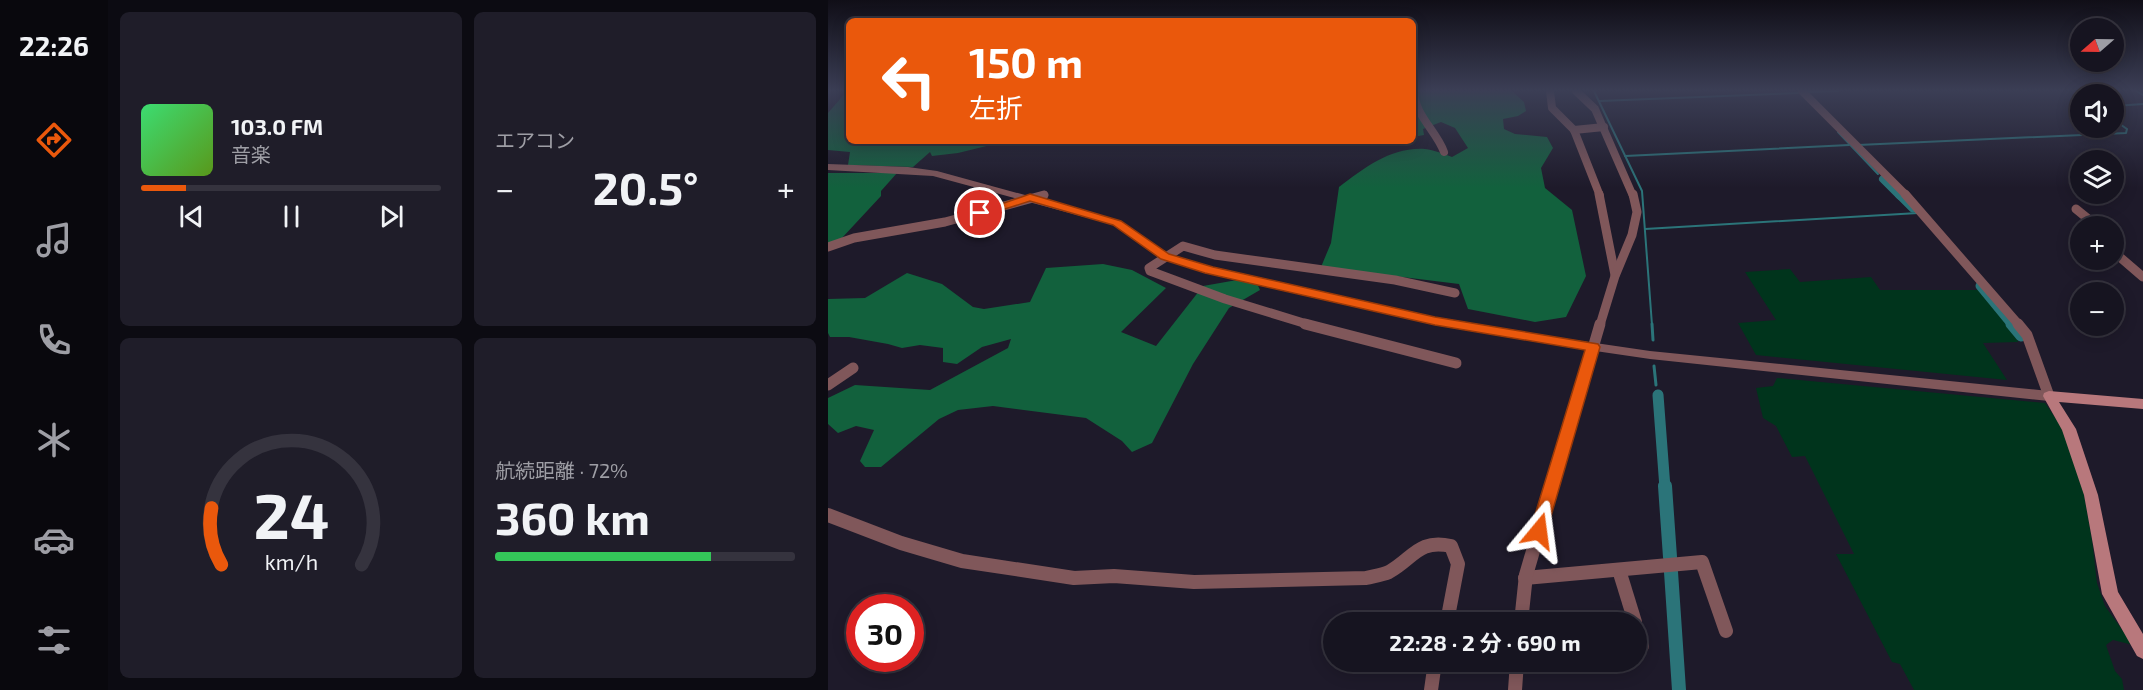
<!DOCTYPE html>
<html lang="ja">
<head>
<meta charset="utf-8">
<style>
	body { margin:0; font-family:"Exo 2","Noto Sans JP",sans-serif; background:#1f1d29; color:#f1f3f6; height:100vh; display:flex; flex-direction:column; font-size:22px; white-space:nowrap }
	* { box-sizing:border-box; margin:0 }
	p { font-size:20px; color:#9e9ea5 }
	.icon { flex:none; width:33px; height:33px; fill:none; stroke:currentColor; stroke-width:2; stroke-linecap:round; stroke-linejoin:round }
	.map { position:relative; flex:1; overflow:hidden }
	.drawer { display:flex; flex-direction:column; gap:12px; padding:12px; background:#0c0b12; width:720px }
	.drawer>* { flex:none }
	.banner { position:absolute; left:18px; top:18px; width:570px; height:126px; border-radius:9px; box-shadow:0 3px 15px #0003,0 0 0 2px #35333e; background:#ea580c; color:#fff; overflow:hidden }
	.needle { width:39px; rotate:250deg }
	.buttons { position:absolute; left:1242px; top:18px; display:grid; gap:12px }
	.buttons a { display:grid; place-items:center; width:54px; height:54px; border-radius:50%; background:#161420; box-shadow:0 3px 15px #0003,0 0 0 2px #35333e; font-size:30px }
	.speed { position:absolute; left:18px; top:594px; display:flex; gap:12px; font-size:30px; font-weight:700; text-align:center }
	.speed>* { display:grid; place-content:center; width:78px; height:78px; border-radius:50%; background:#161420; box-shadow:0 3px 15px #0003,0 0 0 2px #35333e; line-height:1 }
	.speed .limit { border:9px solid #d22; background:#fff; color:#111 }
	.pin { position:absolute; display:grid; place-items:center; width:51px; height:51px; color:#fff; margin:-26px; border:3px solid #fff; border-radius:50%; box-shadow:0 2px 6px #0007 }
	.me { position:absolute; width:66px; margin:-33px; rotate:16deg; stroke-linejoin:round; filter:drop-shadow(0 0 4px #0008) }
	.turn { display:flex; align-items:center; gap:21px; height:126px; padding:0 24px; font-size:27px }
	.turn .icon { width:78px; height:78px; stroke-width:2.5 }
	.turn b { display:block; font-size:42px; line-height:51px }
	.big { font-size:45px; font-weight:700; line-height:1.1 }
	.drawer .card { flex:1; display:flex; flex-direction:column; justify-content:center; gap:9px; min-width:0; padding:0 21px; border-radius:9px; background:#1f1d29 }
	.drawer .dial { align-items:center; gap:0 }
	.dial svg { height:156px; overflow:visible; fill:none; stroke:#35333e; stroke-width:7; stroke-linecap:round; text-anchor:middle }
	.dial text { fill:#f1f3f6; stroke:none }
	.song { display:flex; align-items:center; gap:18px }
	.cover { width:72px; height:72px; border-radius:9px; background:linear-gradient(135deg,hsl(140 70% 55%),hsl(90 70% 35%)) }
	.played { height:6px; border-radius:3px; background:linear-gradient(90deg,#ea580c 15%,#35333e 15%) }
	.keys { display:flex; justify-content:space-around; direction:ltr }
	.heat { display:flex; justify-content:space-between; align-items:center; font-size:33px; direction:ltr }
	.charge { height:9px; border-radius:4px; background:linear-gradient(90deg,#34c759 72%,#35333e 0) }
	.drawer .tiles { flex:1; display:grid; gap:12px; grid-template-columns:repeat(2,1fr) }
	.trip { position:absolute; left:495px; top:612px; width:324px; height:60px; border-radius:30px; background:#161420; box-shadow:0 3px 15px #0003,0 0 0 2px #35333e; font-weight:700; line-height:60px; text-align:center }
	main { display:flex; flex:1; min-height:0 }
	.tab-bar { display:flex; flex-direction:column; width:108px; justify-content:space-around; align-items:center; background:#09080d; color:#9e9ea5 }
	.tab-bar .icon { width:42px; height:42px }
	.tab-bar .selected { color:#ea580c }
	.tab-bar b { font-size:27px; color:#f1f3f6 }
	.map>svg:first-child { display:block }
	.green { fill:#00341c }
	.forest { fill:#12613d }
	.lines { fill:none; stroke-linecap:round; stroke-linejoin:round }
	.stream-far1 { stroke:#2b7479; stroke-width:2 }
	.stream { stroke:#2b7479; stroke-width:3 }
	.canal-far3 { stroke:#2b7479; stroke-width:8 }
	.canal-far2 { stroke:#2b7479; stroke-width:9 }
	.canal-far1 { stroke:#2b7479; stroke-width:11 }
	.canal { stroke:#2b7479; stroke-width:14 }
	.minor-far3 { stroke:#80575a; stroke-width:8 }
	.minor-far2 { stroke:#80575a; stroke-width:9 }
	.minor-far1 { stroke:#80575a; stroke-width:11 }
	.minor { stroke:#80575a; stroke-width:14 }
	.tertiary { fill:#80575a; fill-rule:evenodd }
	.secondary { fill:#b8787c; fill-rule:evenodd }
	.route { fill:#ea580c; stroke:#983908; stroke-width:1.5 }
</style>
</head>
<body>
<main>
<nav class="tab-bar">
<b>22:26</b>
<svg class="icon selected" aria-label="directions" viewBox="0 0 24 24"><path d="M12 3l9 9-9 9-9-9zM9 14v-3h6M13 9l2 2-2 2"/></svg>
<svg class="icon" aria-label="music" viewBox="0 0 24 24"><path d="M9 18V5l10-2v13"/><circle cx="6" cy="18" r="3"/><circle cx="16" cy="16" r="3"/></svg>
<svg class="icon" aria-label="phone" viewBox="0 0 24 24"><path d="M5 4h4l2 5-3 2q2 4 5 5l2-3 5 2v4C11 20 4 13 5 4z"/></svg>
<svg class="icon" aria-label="climate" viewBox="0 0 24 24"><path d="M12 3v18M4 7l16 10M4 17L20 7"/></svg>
<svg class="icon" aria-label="car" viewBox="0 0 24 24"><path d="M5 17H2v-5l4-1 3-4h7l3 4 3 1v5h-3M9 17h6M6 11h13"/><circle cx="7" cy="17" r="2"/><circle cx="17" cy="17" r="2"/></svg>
<svg class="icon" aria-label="filters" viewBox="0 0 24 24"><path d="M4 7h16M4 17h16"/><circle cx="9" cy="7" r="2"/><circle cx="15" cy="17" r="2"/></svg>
</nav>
<section class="drawer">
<div class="tiles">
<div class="card">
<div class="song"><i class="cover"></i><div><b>103.0 FM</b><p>音楽</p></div></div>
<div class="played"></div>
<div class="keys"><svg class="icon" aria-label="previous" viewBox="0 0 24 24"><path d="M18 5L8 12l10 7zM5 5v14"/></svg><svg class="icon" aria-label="pause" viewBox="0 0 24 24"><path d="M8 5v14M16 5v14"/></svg><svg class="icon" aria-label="next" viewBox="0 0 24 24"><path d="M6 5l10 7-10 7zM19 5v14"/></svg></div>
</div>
<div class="card"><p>エアコン</p>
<div class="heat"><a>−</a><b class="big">20.5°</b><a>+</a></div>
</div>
<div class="card dial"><svg viewBox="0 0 100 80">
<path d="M14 69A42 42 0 1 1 86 69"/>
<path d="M14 69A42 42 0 0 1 9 40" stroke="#ea580c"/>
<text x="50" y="56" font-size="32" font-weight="700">24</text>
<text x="50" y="72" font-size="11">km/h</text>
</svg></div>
<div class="card"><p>航続距離 · 72%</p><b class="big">360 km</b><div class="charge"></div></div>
</div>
</section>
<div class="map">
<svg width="1315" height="690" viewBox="0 0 1315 690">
	<rect width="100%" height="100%" fill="#1e1a2a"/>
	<g class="green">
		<polygon points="962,269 972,282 1043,277 1052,290 1150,290 1189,337 1190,342 1155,343 1179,380 928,355 910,323 948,320 917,272"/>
		<polygon points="949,378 1217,403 1235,429 1254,484 1264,540 1269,583 1277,606 1305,645 1285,640 1278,645 1287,671 1294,679 1296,690 1086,690 1072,664 1064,662 1008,554 1026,554 977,456 964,457 948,426 935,418 928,388 945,386"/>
	</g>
	<g class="forest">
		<polygon points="19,91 21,91 21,141 179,141 130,153 104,156 102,152 85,167 20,165 22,152 0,150 0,113"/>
		<path d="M585 91H684L696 102 698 111 690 116 675 119 676 129 687 134 719 137 725 148 713 168 717 188 744 210 758 276 738 317 707 322 640 309 631 284 493 267 503 243 511 187C537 168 562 147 597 149 606 150 616 154 624 157L640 148 627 128 613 122 595 129 596 135 585 137Z"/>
		<polygon points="0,173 69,173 53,191 53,196 13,239 0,244"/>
		<polygon points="275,264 304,270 338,288 293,332 328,346 375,286 426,277 432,290 401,308 365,364 324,443 304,452 294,441 258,418 165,406 130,410 111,419 53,467 37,467 32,461 46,430 28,426 10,433 0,424 0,398 27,385 102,390 180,348 183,339 154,347 129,364 115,362 115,348 92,345 74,348 60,344 21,337 2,337 0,333 0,299 37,298 79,273 114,284 145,307 156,309 202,302 218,268"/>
	</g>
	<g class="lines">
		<g class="stream-far1">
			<polyline points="766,91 814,191 824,325"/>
			<polyline points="1308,91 1315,95"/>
			<polyline points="979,92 1010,91"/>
			<polyline points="771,101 970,93"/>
			<polyline points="1286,106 1315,104"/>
			<polyline points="1010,132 1050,174"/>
			<polyline points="1030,145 1298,133 1299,129 1286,120"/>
			<polyline points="797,156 1021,145"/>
			<polyline points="817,229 1090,213"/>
		</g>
		<g class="stream">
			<polyline points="824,324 825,340"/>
			<polyline points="826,366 828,385"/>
		</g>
		<polyline class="canal-far3" points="1055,179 1072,196"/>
		<g class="canal-far2">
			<polyline points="1071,194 1085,208"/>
			<polyline points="1152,286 1184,325"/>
		</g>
		<g class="canal-far1">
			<polyline points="1183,324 1193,336"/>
			<polyline points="830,395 837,488"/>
		</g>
		<g class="canal">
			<polyline points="837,486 842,557"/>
			<polyline points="843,572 851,690"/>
		</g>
		<g class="minor-far3">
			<path d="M586 91C587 116 608 130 616 152"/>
			<polyline points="722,91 724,108 746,130 772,196"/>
			<polyline points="748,91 767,109 805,196"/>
			<polyline points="974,91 1079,196"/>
			<polyline points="746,130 776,127"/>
			<polyline points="214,196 216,195"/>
		</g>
		<g class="minor-far2">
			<polyline points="771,194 787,275"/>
			<polyline points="1077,194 1191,325"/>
			<polyline points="1248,209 1269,226"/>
			<polyline points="0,247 26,238 117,222 216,195"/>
			<polyline points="1286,252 1315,277"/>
			<polyline points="482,325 397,299 322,271 321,268 355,246 387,255 567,280 627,293"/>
			<polyline points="772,325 787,276 804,235 809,212 805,194"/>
		</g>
		<g class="minor-far1">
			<polyline points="477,324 628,363"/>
			<polyline points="1190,324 1199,335 1221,396"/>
			<polyline points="0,385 25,368"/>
			<polyline points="724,488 772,324"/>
		</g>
		<g class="minor">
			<path d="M0 515 73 543 134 561 246 578 286 576 366 582 538 578C546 576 554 575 561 572 586 558 590 539 623 546L630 564 619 622"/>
			<polyline points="791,570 807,622"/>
			<polyline points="697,578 874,562 898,631"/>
			<polyline points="693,622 698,575 724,486"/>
			<polyline points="808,629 814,646"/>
			<polyline points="603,690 607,662"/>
			<polyline points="687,690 689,662"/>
		</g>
		<polygon class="tertiary" points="0,164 80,167 109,171 292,221 341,254 367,263 607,317 740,339 822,351 1221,391 1226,393 1227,396 1226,399 1221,401 822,359 740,347 607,325 360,267 333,258 286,225 105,176 0,170"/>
		<polygon class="secondary" points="1221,391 1315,399 1315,409 1231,402 1248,429 1270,495 1290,592 1315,634 1315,659 1309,656 1274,594 1256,495 1234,430 1215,396 1216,393"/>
	</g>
	<linearGradient id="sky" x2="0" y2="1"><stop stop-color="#100e17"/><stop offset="0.48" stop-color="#3b3e55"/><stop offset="1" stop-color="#3b3e55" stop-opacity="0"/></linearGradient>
	<rect width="1315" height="188" fill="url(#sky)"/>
	<polygon class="route" points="202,194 293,221 341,254 385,267 607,317 770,344 772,347 717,537 711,539 704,537 702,531 757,350 607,325 377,273 333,259 285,225 202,201 152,217 147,213"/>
</svg>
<div class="buttons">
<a><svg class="needle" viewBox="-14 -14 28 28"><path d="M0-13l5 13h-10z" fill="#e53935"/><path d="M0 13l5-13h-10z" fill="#9e9ea5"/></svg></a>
<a><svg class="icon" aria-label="sound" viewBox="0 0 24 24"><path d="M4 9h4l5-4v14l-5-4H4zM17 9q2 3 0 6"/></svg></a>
<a><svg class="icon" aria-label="layers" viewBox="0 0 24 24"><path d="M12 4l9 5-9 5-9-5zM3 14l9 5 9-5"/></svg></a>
<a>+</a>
<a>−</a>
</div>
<div class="speed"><div class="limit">30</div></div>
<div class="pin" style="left:152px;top:213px;background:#d93025"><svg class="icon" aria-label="arrive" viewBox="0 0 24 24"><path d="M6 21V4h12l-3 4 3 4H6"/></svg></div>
<svg class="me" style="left:711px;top:531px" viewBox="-20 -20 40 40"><path d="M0-17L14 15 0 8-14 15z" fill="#ea580c" stroke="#fff" stroke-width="4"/></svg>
<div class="trip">22:28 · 2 分 · 690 m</div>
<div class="banner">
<div class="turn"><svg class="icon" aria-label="left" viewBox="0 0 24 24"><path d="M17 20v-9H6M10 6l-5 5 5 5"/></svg><div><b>150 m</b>左折</div></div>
</div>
</div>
</main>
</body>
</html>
